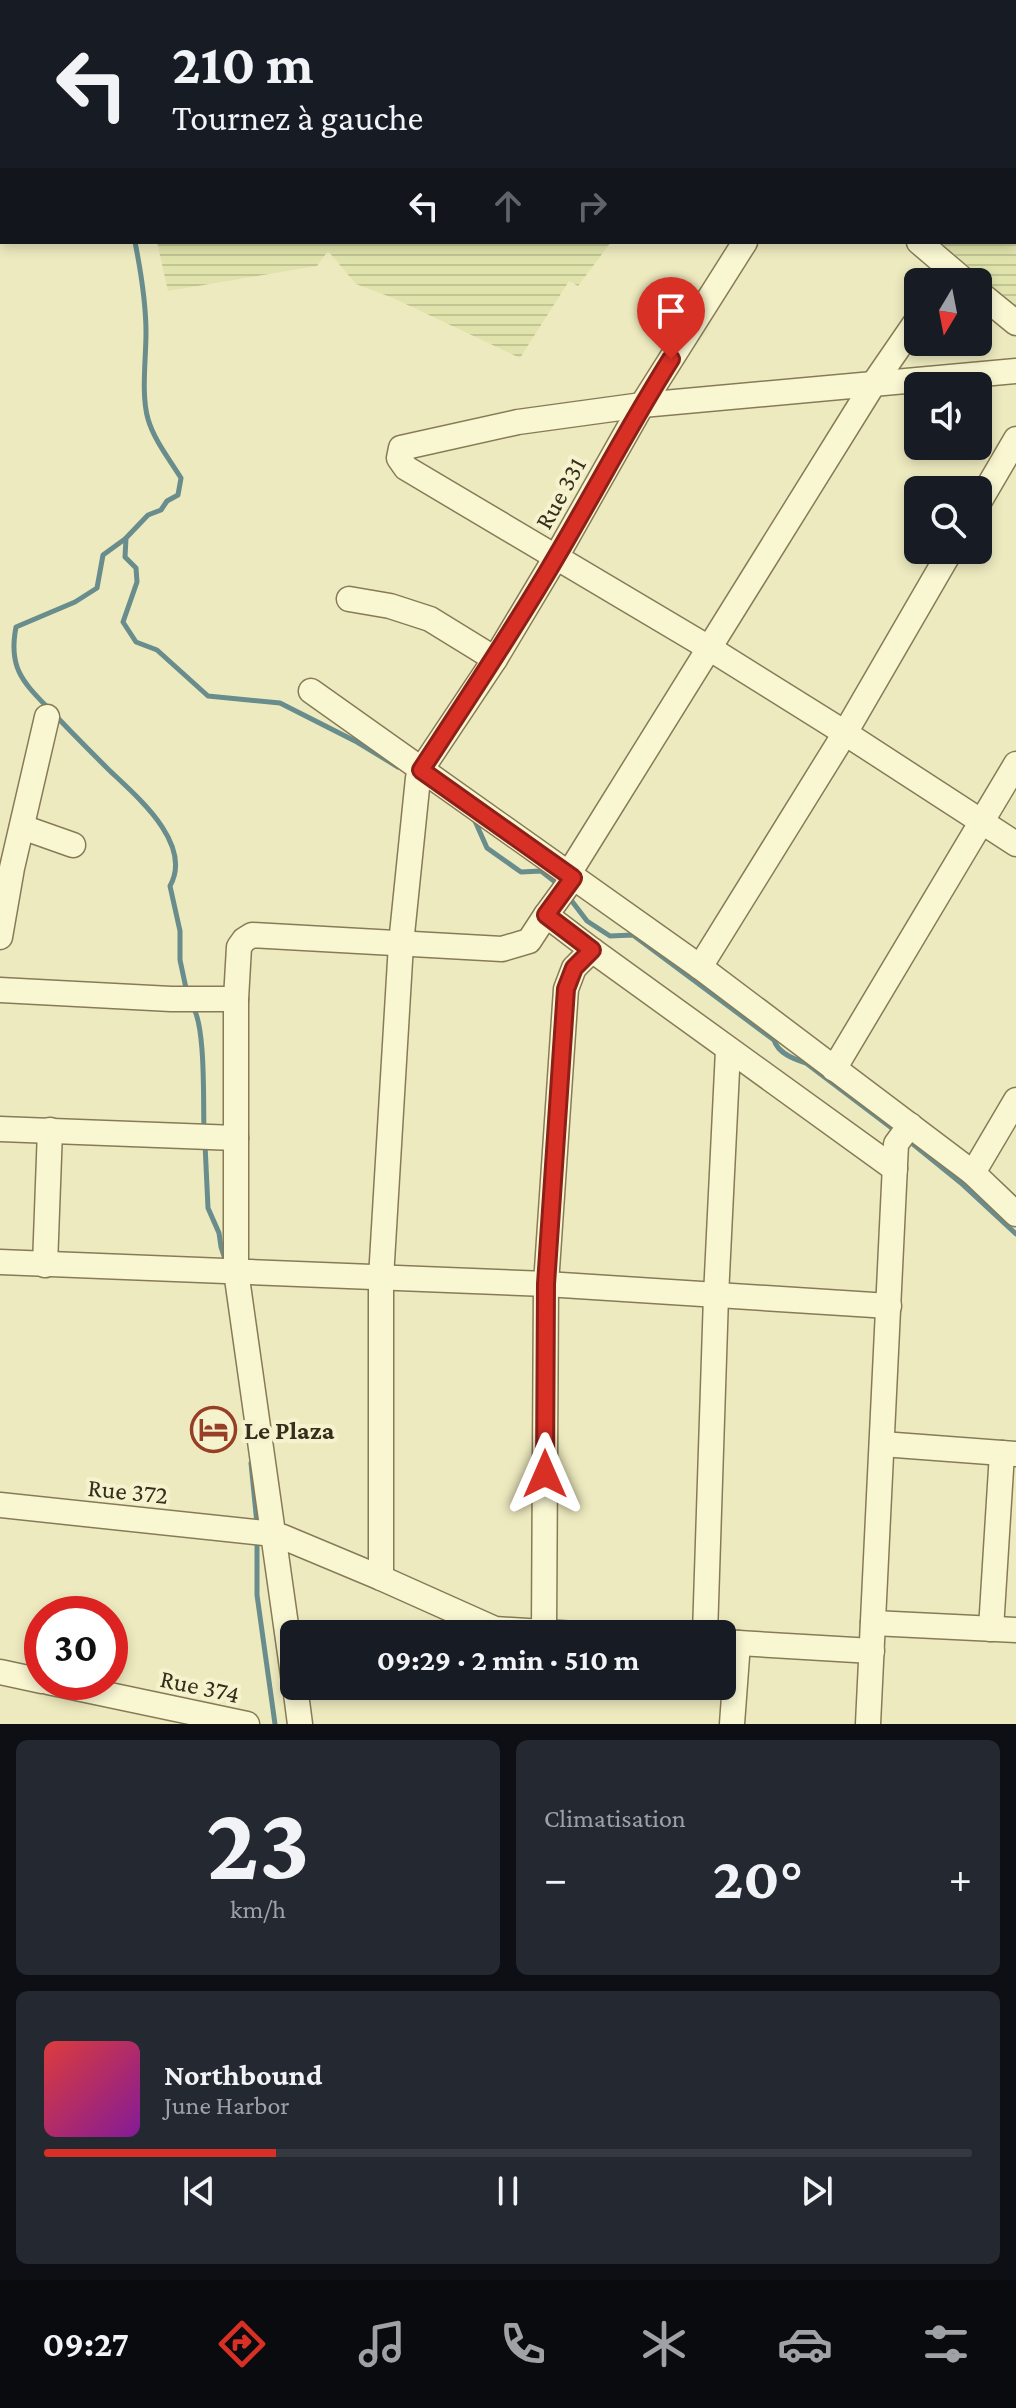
<!DOCTYPE html>
<html lang="fr">
<head>
<meta charset="utf-8">
<style>
	body { margin:0; font-family:"Crimson Pro",serif; background:#242831; color:#f1f3f6; height:100vh; display:flex; flex-direction:column; font-size:30px; white-space:nowrap }
	* { box-sizing:border-box; margin:0 }
	p { font-size:26px; color:#9ea1a6 }
	.icon { flex:none; width:44px; height:44px; fill:none; stroke:currentColor; stroke-width:2; stroke-linecap:round; stroke-linejoin:round }
	.map { position:relative; height:1724px; overflow:hidden }
	.side { display:flex; flex-direction:column; gap:16px; padding:16px; background:#0d0f14; flex:1 }
	.side>* { flex:none }
	.guide { position:absolute; left:0px; top:0px; width:1016px; height:244px; box-shadow:0 4px 12px #0003; background:#171b24; color:#f1f3f6; overflow:hidden }
	.needle { width:52px; rotate:190deg }
	.controls { position:absolute; left:904px; top:268px; display:grid; gap:16px }
	.controls a { display:grid; place-items:center; width:88px; height:88px; border-radius:12px; background:#171b24; box-shadow:0 4px 12px #0003; font-size:40px }
	.speed { position:absolute; left:24px; top:1596px; display:flex; gap:16px; font-size:40px; font-weight:700; text-align:center }
	.speed>* { display:grid; place-content:center; width:104px; height:104px; border-radius:50%; background:#171b24; box-shadow:0 4px 12px #0003; line-height:1 }
	.speed .limit { border:12px solid #d22; background:#fff; color:#111 }
	.pin { position:absolute; display:grid; place-items:center; width:68px; height:68px; color:#fff; margin:-82px -34px; border-radius:50% 50% 50% 0; rotate:-45deg; box-shadow:0 0 8px #0007 }
	.pin .icon { rotate:45deg }
	.me { position:absolute; width:88px; margin:-44px; rotate:0deg; stroke-linejoin:round; filter:drop-shadow(0 0 6px #0008) }
	.turn { display:flex; align-items:center; gap:28px; height:168px; padding:0 40px; font-size:36px }
	.turn .icon { width:104px; height:104px; stroke-width:2.5 }
	.turn b { display:block; font-size:56px; line-height:68px }
	.lanes { display:flex; align-items:center; height:76px; padding:0 40px; background:#0003; justify-content:center; gap:40px; direction:ltr }
	.lanes .off { opacity:.35 }
	.big { font-size:60px; font-weight:700; line-height:1.1 }
	.side .card { flex:1; display:flex; flex-direction:column; justify-content:center; gap:12px; min-width:0; padding:0 28px; border-radius:12px; background:#242831 }
	.side .dial { align-items:center; gap:0 }
	.dial b { font-size:104px; line-height:1 }
	.song { display:flex; align-items:center; gap:24px }
	.cover { width:96px; height:96px; border-radius:12px; background:linear-gradient(135deg,hsl(0 70% 55%),hsl(290 70% 35%)) }
	.played { height:8px; border-radius:4px; background:linear-gradient(90deg,#d93025 25%,#363941 25%) }
	.keys { display:flex; justify-content:space-around; direction:ltr }
	.heat { display:flex; justify-content:space-between; align-items:center; font-size:44px; direction:ltr }
	.side .tiles { flex:1; display:grid; gap:16px; grid-template-columns:1fr 1fr }
	.card:last-child { grid-column:span 2 }
	.trip { position:absolute; left:280px; top:1620px; width:456px; height:80px; border-radius:12px; background:#171b24; box-shadow:0 4px 12px #0003; font-weight:700; line-height:80px; text-align:center }
	.menu { display:flex; height:128px; justify-content:space-around; align-items:center; background:#090b0e; color:#9ea1a6 }
	.menu .icon { width:56px; height:56px }
	.menu .current { color:#d93025 }
	.menu b { font-size:36px; color:#f1f3f6 }
	.map>svg:first-child { display:block }
	.farmland { fill:url(#farmland-rules) }
	.lines { fill:none; stroke-linecap:round; stroke-linejoin:round }
	.stream { stroke:#698d8c; stroke-width:5 }
	.minor-casing { stroke:#877b57; stroke-width:27 }
	.minor { stroke:#f9f6d2; stroke-width:24 }
	.route-casing { stroke:#8d1f18; stroke-width:20 }
	.route { stroke:#d93025; stroke-width:14 }
	.labels { text-anchor:middle; stroke-width:8; stroke-linejoin:round; paint-order:stroke }
	.street-label { font-size:26px; fill:#362e1c; stroke:#f5f3ce }
	.poi-label { font-size:26px; font-weight:bold; fill:#362e1c; stroke:#f5f3ce; text-anchor:start }
</style>
</head>
<body>
<div class="map">
<svg width="1016" height="1724" viewBox="0 0 1016 1724">
	<defs>
		<pattern id="farmland-rules" width="6" height="5" patternUnits="userSpaceOnUse" patternTransform="scale(2)"><rect width="6" height="5" fill="#e0e4ac"/><path d="M0 2.5h6" fill="none" stroke="#c1c493"/></pattern>
	</defs>
	<rect width="100%" height="100%" fill="#eeeabf"/>
	<g class="farmland">
		<polygon points="402,0 1016,0 1016,306 940,242 1014,242 1014,2 399,2"/>
		<polygon points="157,242 611,242 578,286 569,281 520,358 393,298 356,284 328,251 317,266 168,291"/>
	</g>
	<g class="lines">
		<g class="stream">
			<path d="M135 242C141 272 146 303 146 333 146 359 141 395 148 419 154 440 170 460 181 478L178 495 167 501 161 510 148 515 126 538 125 557 136 568 137 582 123 622 136 642 157 650 208 696 280 703 357 742 398 767"/>
			<path d="M49 709C23 682 8 668 16 627L75 602 97 588 103 555 125 539"/>
			<path d="M56 716C73 734 91 752 108 769 135 795 194 843 170 886L180 931V960L187 993"/>
			<polyline points="472,818 475,821 487,848 521,872 541,871 559,885"/>
			<path d="M568 896 587 921 610 936 633 935 774 1040C778 1053 793 1059 806 1063L897 1132"/>
			<path d="M192 1006C206 1023 203 1104 204 1130"/>
			<polyline points="908,1140 961,1183 1016,1234"/>
			<polyline points="205,1144 208,1208 219,1233 221,1247 226,1262"/>
			<polyline points="251,1463 257,1524"/>
			<polyline points="257,1538 257,1595 275,1724"/>
		</g>
		<defs>
			<g id="minor">
				<polyline points="91,2 104,0"/>
				<polyline points="936,2 936,0"/>
				<polyline points="0,15 2,15"/>
				<polyline points="919,242 966,282"/>
				<polyline points="978,292 1016,323"/>
				<polyline points="1016,371 642,405 518,422 401,448 399,458 406,468 709,648 845,733 1016,844"/>
				<polyline points="978,504 1016,439"/>
				<polyline points="349,599 390,606 430,619 495,659"/>
				<polyline points="311,691 700,967 973,1173 1016,1100"/>
				<polyline points="22,827 73,845"/>
				<polyline points="568,875 874,383 918,319"/>
				<polyline points="546,915 573,878"/>
				<polyline points="0,937 12,868 47,717"/>
				<polyline points="700,967 845,733 951,550"/>
				<polyline points="0,990 171,999 236,999"/>
				<polyline points="834,1069 1016,764"/>
				<polyline points="0,1129 236,1138"/>
				<polyline points="973,1173 1016,1214"/>
				<polyline points="0,1262 546,1284 889,1306"/>
				<polyline points="45,1265 50,1130"/>
				<polyline points="882,1444 1016,1454"/>
				<polyline points="0,1505 264,1533 283,1537 381,1578 495,1629 576,1634"/>
				<polyline points="381,1578 381,1278 401,944 418,778 421,770 495,659 556,557 642,405 745,242"/>
				<polyline points="873,1623 1016,1630"/>
				<polyline points="991,1629 1002,1453"/>
				<polyline points="544,1632 546,1284 566,989 574,968 592,950 895,1169"/>
				<polyline points="705,1634 716,1296 728,1050"/>
				<polyline points="722,1642 872,1651"/>
				<polyline points="0,1672 42,1681"/>
				<polyline points="48,1682 247,1724"/>
				<polyline points="294,1682 236,1271 236,999 239,947 244,940 252,935 502,949 529,941 546,915 592,950"/>
				<polyline points="295,1686 300,1724"/>
				<polyline points="732,1724 738,1643"/>
				<polyline points="868,1724 896,1144 910,1125"/>
			</g>
		</defs>
		<use href="#minor" class="minor-casing"/>
		<use href="#minor" class="minor"/>
	</g>
	<g class="lines">
		<defs>
			<path id="route" d="M545 1474 546 1284 566 989 574 968 592 950 546 915 573 878 421 770C467 700 513 631 555 559 594 493 630 424 671 359"/>
		</defs>
		<use href="#route" class="route-casing"/>
		<use href="#route" class="route"/>
	</g>
	<defs>
		<symbol id="hotel-ring" viewBox="-11 -11 22 22"><circle r="9.5" fill="#f5f3ce" stroke="#963e26" stroke-width="1.5"/><path d="M-6-4.5h1.5V1H6V5H4.5V3h-9V5H-6ZM-4 0a1.8 1.8 0 1 1 3.6 0ZM.5 0V-2.5h3Q6-2.5 6 0Z" fill="#963e26"/></symbol>
	</defs>
	<g fill-rule="evenodd">
		<use href="#hotel-ring" x="188" y="1404" width="51" height="51"/>
	</g>
	<g class="labels">
		<g class="street-label">
			<text transform="translate(560 493) rotate(-61)" y="9">Rue 331</text>
			<text transform="translate(128 1491) rotate(6)" y="9">Rue 372</text>
			<text transform="translate(200 1686) rotate(12)" y="9">Rue 374</text>
		</g>
		<g class="poi-label">
			<text x="244" y="1439">Le Plaza</text>
		</g>
	</g>
</svg>
<div class="controls">
<a><svg class="needle" viewBox="-14 -14 28 28"><path d="M0-13l5 13h-10z" fill="#e53935"/><path d="M0 13l5-13h-10z" fill="#9ea1a6"/></svg></a>
<a><svg class="icon" aria-label="sound" viewBox="0 0 24 24"><path d="M4 9h4l5-4v14l-5-4H4zM17 9q2 3 0 6"/></svg></a>
<a><svg class="icon" aria-label="search" viewBox="0 0 24 24"><circle cx="10" cy="10" r="6"/><path d="M15 15l6 6"/></svg></a>
</div>
<div class="speed"><div class="limit">30</div></div>
<div class="pin" style="left:671px;top:359px;background:#d93025"><svg class="icon" aria-label="arrive" viewBox="0 0 24 24"><path d="M6 21V4h12l-3 4 3 4H6"/></svg></div>
<svg class="me" style="left:545px;top:1474px" viewBox="-20 -20 40 40"><path d="M0-17L14 15 0 8-14 15z" fill="#d93025" stroke="#fff" stroke-width="4"/></svg>
<div class="trip">09:29 · 2 min · 510 m</div>
<div class="guide">
<div class="turn"><svg class="icon" aria-label="left" viewBox="0 0 24 24"><path d="M17 20v-9H6M10 6l-5 5 5 5"/></svg><div><b>210 m</b>Tournez à gauche</div></div>
<div class="lanes"><svg class="icon" aria-label="left" viewBox="0 0 24 24"><path d="M17 20v-9H6M10 6l-5 5 5 5"/></svg><svg class="icon off" aria-label="ahead" viewBox="0 0 24 24"><path d="M12 20V5M6 11l6-6 6 6"/></svg><svg class="icon off" aria-label="right" viewBox="0 0 24 24"><path d="M7 20v-9h11M14 6l5 5-5 5"/></svg></div>
</div>
</div>
<section class="side">
<div class="tiles">
<div class="card dial"><b>23</b><p>km/h</p></div>
<div class="card"><p>Climatisation</p>
<div class="heat"><a>−</a><b class="big">20°</b><a>+</a></div>
</div>
<div class="card">
<div class="song"><i class="cover"></i><div><b>Northbound</b><p>June Harbor</p></div></div>
<div class="played"></div>
<div class="keys"><svg class="icon" aria-label="previous" viewBox="0 0 24 24"><path d="M18 5L8 12l10 7zM5 5v14"/></svg><svg class="icon" aria-label="pause" viewBox="0 0 24 24"><path d="M8 5v14M16 5v14"/></svg><svg class="icon" aria-label="next" viewBox="0 0 24 24"><path d="M6 5l10 7-10 7zM19 5v14"/></svg></div>
</div>
</div>
</section>
<nav class="menu">
<b>09:27</b>
<svg class="icon current" aria-label="directions" viewBox="0 0 24 24"><path d="M12 3l9 9-9 9-9-9zM9 14v-3h6M13 9l2 2-2 2"/></svg>
<svg class="icon" aria-label="music" viewBox="0 0 24 24"><path d="M9 18V5l10-2v13"/><circle cx="6" cy="18" r="3"/><circle cx="16" cy="16" r="3"/></svg>
<svg class="icon" aria-label="phone" viewBox="0 0 24 24"><path d="M5 4h4l2 5-3 2q2 4 5 5l2-3 5 2v4C11 20 4 13 5 4z"/></svg>
<svg class="icon" aria-label="climate" viewBox="0 0 24 24"><path d="M12 3v18M4 7l16 10M4 17L20 7"/></svg>
<svg class="icon" aria-label="car" viewBox="0 0 24 24"><path d="M5 17H2v-5l4-1 3-4h7l3 4 3 1v5h-3M9 17h6M6 11h13"/><circle cx="7" cy="17" r="2"/><circle cx="17" cy="17" r="2"/></svg>
<svg class="icon" aria-label="filters" viewBox="0 0 24 24"><path d="M4 7h16M4 17h16"/><circle cx="9" cy="7" r="2"/><circle cx="15" cy="17" r="2"/></svg>
</nav>
</body>
</html>
